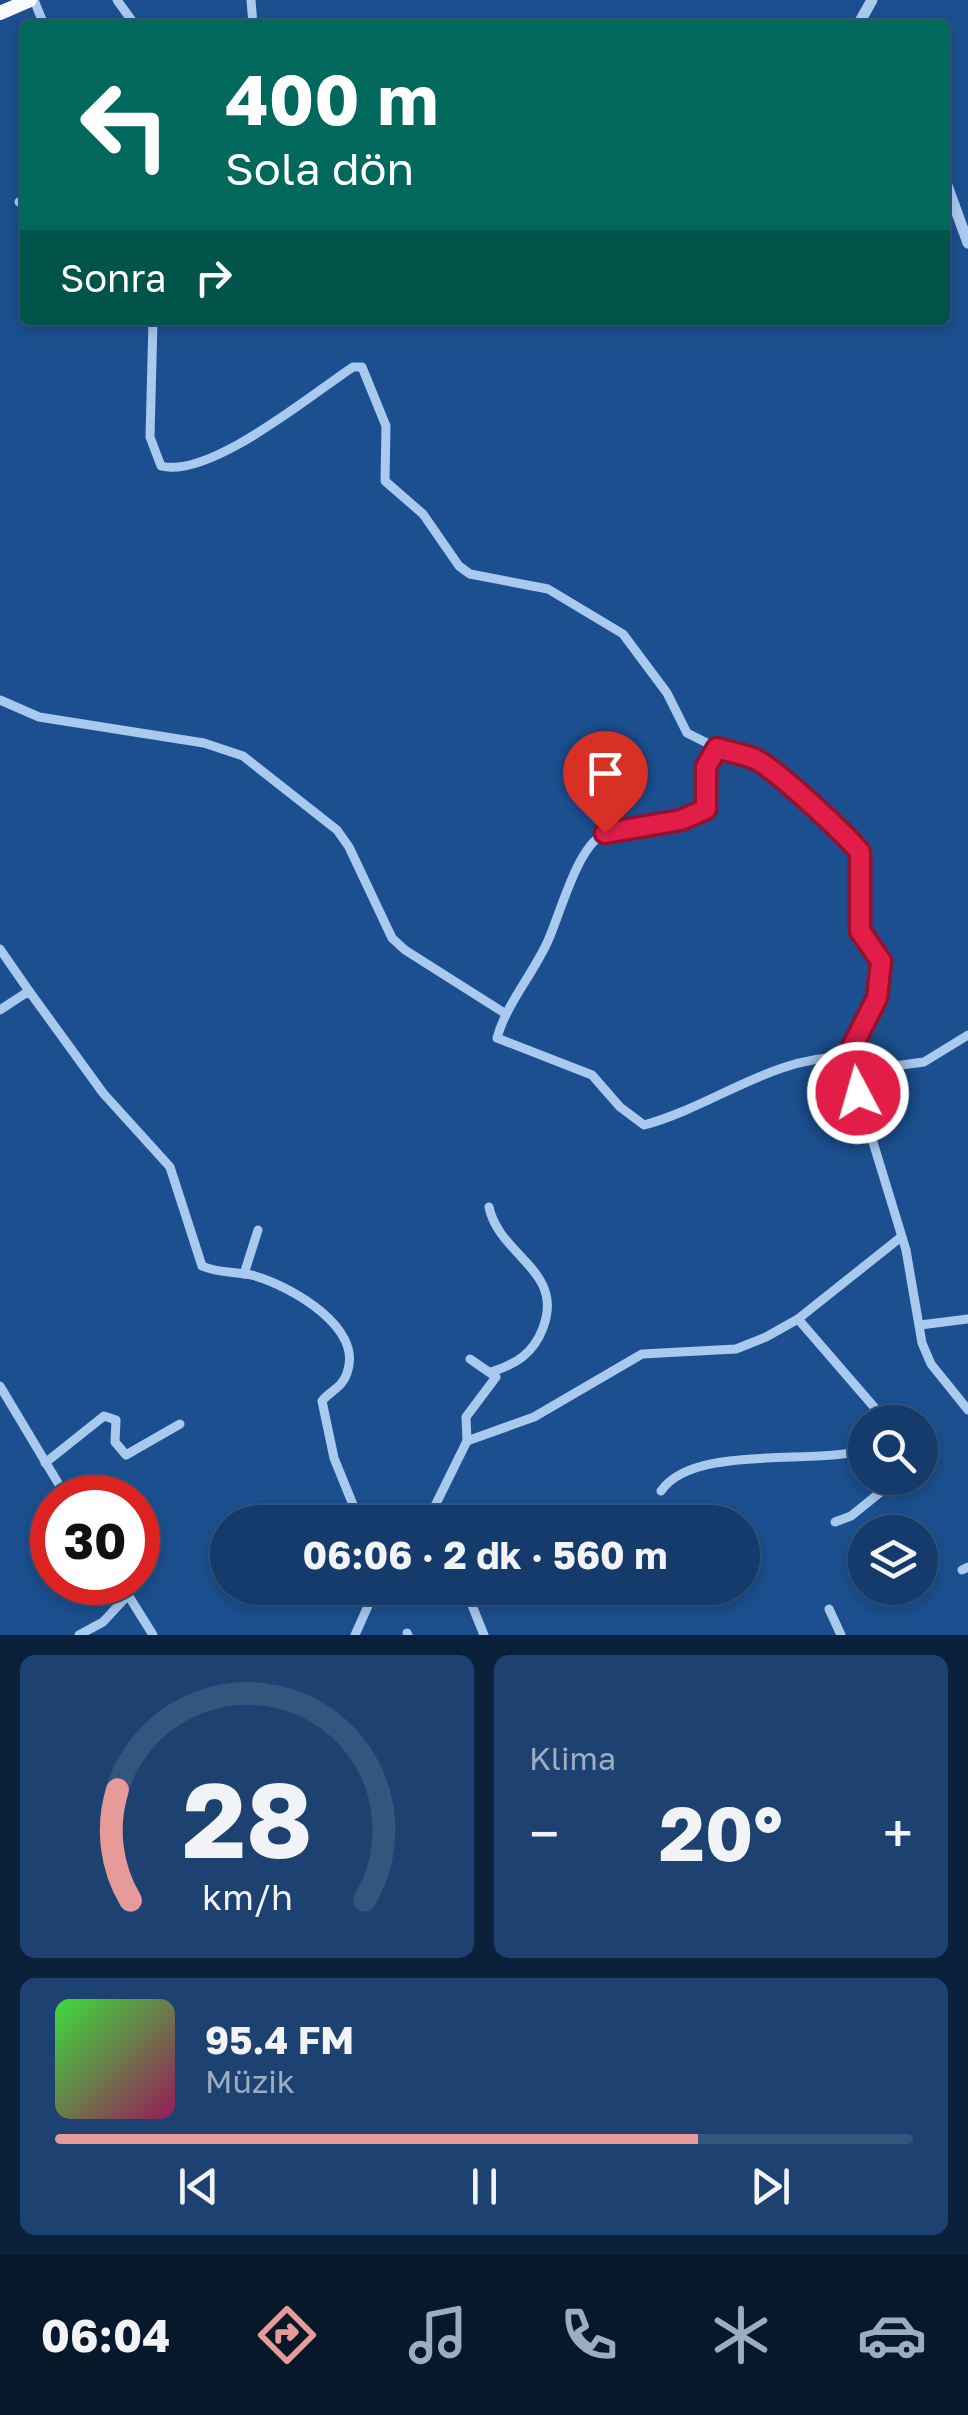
<!DOCTYPE html>
<html lang="tr">
<head>
<meta charset="utf-8">
<style>
	body { margin:0; font-family:"Golos Text",sans-serif; background:#1d4271; color:#f1f3f6; height:100vh; display:flex; flex-direction:column; font-size:38px; white-space:nowrap }
	* { box-sizing:border-box; margin:0 }
	p { font-size:32px; color:#9dadc1 }
	.icon { flex:none; width:55px; height:55px; fill:none; stroke:currentColor; stroke-width:2; stroke-linecap:round; stroke-linejoin:round }
	.map { position:relative; height:1635px; overflow:hidden }
	.details { display:flex; flex-direction:column; gap:20px; padding:20px; background:#0b203b; flex:1 }
	.details>* { flex:none }
	.guide { position:absolute; left:20px; top:20px; width:930px; height:305px; border-radius:10px; box-shadow:0 5px 15px #0003,0 0 0 2px #33557e; background:#00695c; color:#fff; overflow:hidden }
	.buttons { position:absolute; left:848px; top:1405px; display:grid; gap:20px }
	.buttons a { display:grid; place-items:center; width:90px; height:90px; border-radius:50%; background:#143b6b; box-shadow:0 5px 15px #0003,0 0 0 2px #33557e; font-size:50px }
	.speed { position:absolute; left:30px; top:1475px; display:flex; gap:20px; font-size:50px; font-weight:700; text-align:center }
	.speed>* { display:grid; place-content:center; width:130px; height:130px; border-radius:50%; background:#143b6b; box-shadow:0 5px 15px #0003,0 0 0 2px #33557e; line-height:1 }
	.speed .limit { border:15px solid #d22; background:#fff; color:#111 }
	.pin { position:absolute; display:grid; place-items:center; width:85px; height:85px; color:#fff; margin:-102px -42px; border-radius:50% 50% 50% 0; rotate:-45deg; box-shadow:0 0 10px #0007 }
	.pin .icon { rotate:45deg }
	.me { position:absolute; width:110px; margin:-55px; rotate:354deg; stroke-linejoin:round; filter:drop-shadow(0 0 8px #0008) }
	.turn { display:flex; align-items:center; gap:35px; height:210px; padding:0 40px; font-size:45px }
	.turn .icon { width:130px; height:130px; stroke-width:2.5 }
	.turn b { display:block; font-size:70px; line-height:85px }
	.then { display:flex; align-items:center; height:95px; padding:0 40px; background:#0003; gap:20px; font-size:38px }
	.big { font-size:75px; font-weight:700; line-height:1.1 }
	.details .widget { flex:1; display:flex; flex-direction:column; justify-content:center; gap:15px; min-width:0; padding:0 35px; border-radius:15px; background:#1d4271 }
	.details .dial { align-items:center; gap:0 }
	.dial svg { height:260px; overflow:visible; fill:none; stroke:#33557e; stroke-width:7; stroke-linecap:round; text-anchor:middle }
	.dial text { fill:#f1f3f6; stroke:none }
	.song { display:flex; align-items:center; gap:30px }
	.cover { width:120px; height:120px; border-radius:15px; background:linear-gradient(135deg,hsl(120 70% 55%),hsl(330 70% 35%)) }
	.played { height:10px; border-radius:5px; background:linear-gradient(90deg,#e69b98 75%,#33557e 75%) }
	.keys { display:flex; justify-content:space-around; direction:ltr }
	.heat { display:flex; justify-content:space-between; align-items:center; font-size:55px; direction:ltr }
	.details .tiles { flex:1; display:grid; gap:20px; grid-template-columns:1fr 1fr }
	.widget:last-child { grid-column:span 2 }
	.trip { position:absolute; left:210px; top:1505px; width:550px; height:100px; border-radius:50px; background:#143b6b; box-shadow:0 5px 15px #0003,0 0 0 2px #33557e; font-weight:700; line-height:100px; text-align:center }
	.menu { display:flex; height:160px; justify-content:space-around; align-items:center; background:#08182b; color:#9dadc1 }
	.menu .icon { width:70px; height:70px }
	.menu .active { color:#e69b98 }
	.menu b { font-size:45px; color:#f1f3f6 }
	.map>svg:first-child { display:block }
	.lines { fill:none; stroke-linecap:round; stroke-linejoin:round }
	.minor { stroke:#a9c9ee; stroke-width:9 }
	.tertiary { stroke:#a9c9ee; stroke-width:11 }
	.trunk { stroke:#f8faff; stroke-width:14 }
	.route-casing { stroke:#92132f; stroke-width:25 }
	.route { stroke:#e11d48; stroke-width:18 }
</style>
</head>
<body>
<div class="map">
<svg width="968" height="1635" viewBox="0 0 968 1635">
	<rect width="100%" height="100%" fill="#1b4f8f"/>
	<g class="lines">
		<g class="minor">
			<polyline points="34,0 44,25"/>
			<polyline points="117,0 135,25"/>
			<polyline points="251,0 253,25"/>
			<polyline points="19,202 25,198"/>
			<path d="M153 320 150 437 161 466C210 479 312 394 353 367H362L386 426 385 481 423 514 459 566 470 574 548 589 623 634 667 693 687 733 717 748 753 759 777 773 861 853 860 931 881 961V977L877 998 847 1057 894 1066 924 1062 968 1035"/>
			<polyline points="0,700 39,717 204,743 243,756 337,830 349,847 392,938 405,950 506,1014"/>
			<path d="M717 748 706 767 705 809C674 828 634 816 602 835 576 850 560 915 547 943 532 975 506 1005 497 1038L592 1075 620 1107 644 1125C712 1107 774 1055 847 1057L906 1250 922 1343 931 1364 968 1410"/>
			<polyline points="0,949 29,991"/>
			<path d="M0 1010 29 991 103 1093 170 1167 202 1266C220 1274 237 1271 255 1276 290 1286 364 1327 347 1373 343 1387 330 1391 322 1401L334 1458 360 1522"/>
			<path d="M489 1207C499 1256 565 1270 543 1328 533 1354 516 1364 491 1372"/>
			<polyline points="244,1274 258,1230"/>
			<polyline points="798,1319 887,1422"/>
			<polyline points="920,1325 968,1319"/>
			<polyline points="0,1386 67,1498"/>
			<polyline points="467,1441 534,1417 642,1354 736,1349 766,1337 798,1319 901,1237"/>
			<polyline points="45,1463 104,1416 116,1420 115,1442 126,1455 180,1424"/>
			<path d="M661 1491C693 1444 813 1465 865 1450"/>
			<polyline points="427,1522 467,1441 466,1417 496,1377 470,1359"/>
			<polyline points="835,1522 851,1516 898,1478"/>
			<polyline points="962,1570 968,1567"/>
			<polyline points="120,1582 153,1635"/>
			<polyline points="465,1588 484,1635"/>
			<polyline points="829,1609 841,1635"/>
			<polyline points="407,1633 408,1635"/>
			<polyline points="79,1635 103,1622 128,1595"/>
			<polyline points="355,1635 376,1588"/>
		</g>
		<g class="tertiary">
			<polyline points="858,25 872,0"/>
			<polyline points="945,180 968,243"/>
		</g>
		<polyline class="trunk" points="0,13 30,0"/>
	</g>
	<g class="lines">
		<defs>
			<path id="route" d="M605 833 681 820 706 809V767L717 748C729 752 743 754 755 759 777 770 843 832 860 852V931L881 961 877 998 847 1057 858 1093"/>
		</defs>
		<use href="#route" class="route-casing"/>
		<use href="#route" class="route"/>
	</g>
</svg>
<div class="buttons">
<a><svg class="icon" aria-label="search" viewBox="0 0 24 24"><circle cx="10" cy="10" r="6"/><path d="M15 15l6 6"/></svg></a>
<a><svg class="icon" aria-label="layers" viewBox="0 0 24 24"><path d="M12 4l9 5-9 5-9-5zM3 14l9 5 9-5"/></svg></a>
</div>
<div class="speed"><div class="limit">30</div></div>
<div class="pin" style="left:605px;top:833px;background:#d93025"><svg class="icon" aria-label="arrive" viewBox="0 0 24 24"><path d="M6 21V4h12l-3 4 3 4H6"/></svg></div>
<svg class="me" style="left:858px;top:1093px" viewBox="-20 -20 40 40"><circle r="17" fill="#e11d48" stroke="#fff" stroke-width="3"/><path d="M0-11L8 9 0 5-8 9z" fill="#fff"/></svg>
<div class="trip">06:06 · 2 dk · 560 m</div>
<div class="guide">
<div class="turn"><svg class="icon" aria-label="left" viewBox="0 0 24 24"><path d="M17 20v-9H6M10 6l-5 5 5 5"/></svg><div><b>400 m</b>Sola dön</div></div>
<div class="then">Sonra<svg class="icon" aria-label="right" viewBox="0 0 24 24"><path d="M7 20v-9h11M14 6l5 5-5 5"/></svg></div>
</div>
</div>
<section class="details">
<div class="tiles">
<div class="widget dial"><svg viewBox="0 0 100 80">
<path d="M14 69A42 42 0 1 1 86 69"/>
<path d="M14 69A42 42 0 0 1 10 35" stroke="#e69b98"/>
<text x="50" y="56" font-size="32" font-weight="700">28</text>
<text x="50" y="72" font-size="11">km/h</text>
</svg></div>
<div class="widget"><p>Klima</p>
<div class="heat"><a>−</a><b class="big">20°</b><a>+</a></div>
</div>
<div class="widget">
<div class="song"><i class="cover"></i><div><b>95.4 FM</b><p>Müzik</p></div></div>
<div class="played"></div>
<div class="keys"><svg class="icon" aria-label="previous" viewBox="0 0 24 24"><path d="M18 5L8 12l10 7zM5 5v14"/></svg><svg class="icon" aria-label="pause" viewBox="0 0 24 24"><path d="M8 5v14M16 5v14"/></svg><svg class="icon" aria-label="next" viewBox="0 0 24 24"><path d="M6 5l10 7-10 7zM19 5v14"/></svg></div>
</div>
</div>
</section>
<nav class="menu">
<b>06:04</b>
<svg class="icon active" aria-label="directions" viewBox="0 0 24 24"><path d="M12 3l9 9-9 9-9-9zM9 14v-3h6M13 9l2 2-2 2"/></svg>
<svg class="icon" aria-label="music" viewBox="0 0 24 24"><path d="M9 18V5l10-2v13"/><circle cx="6" cy="18" r="3"/><circle cx="16" cy="16" r="3"/></svg>
<svg class="icon" aria-label="phone" viewBox="0 0 24 24"><path d="M5 4h4l2 5-3 2q2 4 5 5l2-3 5 2v4C11 20 4 13 5 4z"/></svg>
<svg class="icon" aria-label="climate" viewBox="0 0 24 24"><path d="M12 3v18M4 7l16 10M4 17L20 7"/></svg>
<svg class="icon" aria-label="car" viewBox="0 0 24 24"><path d="M5 17H2v-5l4-1 3-4h7l3 4 3 1v5h-3M9 17h6M6 11h13"/><circle cx="7" cy="17" r="2"/><circle cx="17" cy="17" r="2"/></svg>
</nav>
</body>
</html>
